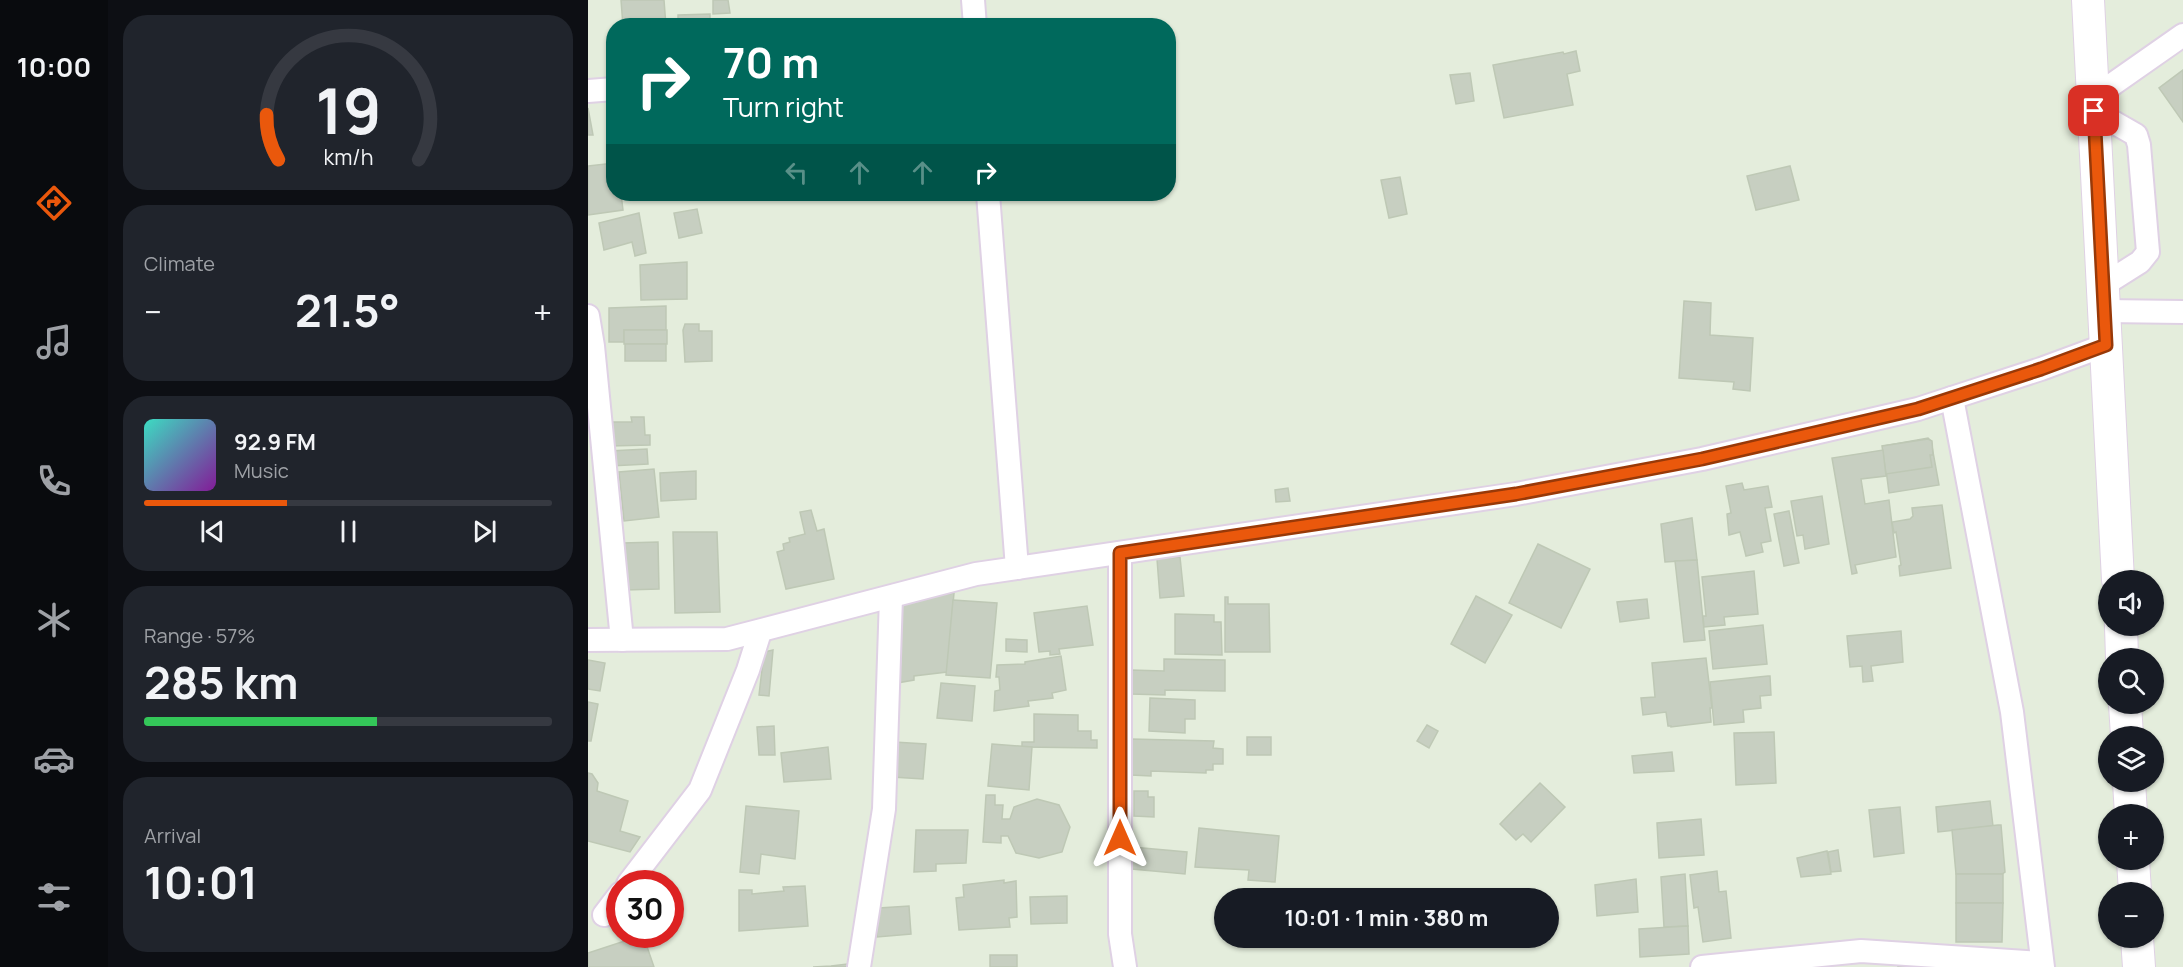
<!DOCTYPE html>
<html lang="en">
<head>
<meta charset="utf-8">
<style>
	body { margin:0; font-family:Manrope,sans-serif; background:#20242c; color:#f1f3f6; height:100vh; display:flex; flex-direction:column; font-size:22px; white-space:nowrap }
	* { box-sizing:border-box; margin:0 }
	p { font-size:20px; color:#9ea1a6 }
	.icon { flex:none; width:33px; height:33px; fill:none; stroke:currentColor; stroke-width:2; stroke-linecap:round; stroke-linejoin:round }
	.map { position:relative; flex:1; overflow:hidden }
	.side { display:flex; flex-direction:column; gap:15px; padding:15px; background:#0d0f14; width:480px }
	.side>* { flex:none }
	.banner { position:absolute; left:18px; top:18px; width:570px; height:183px; border-radius:24px; box-shadow:0 2px 4px #0004; background:#00695c; color:#fff; overflow:hidden }
	.controls { position:absolute; left:1510px; top:570px; display:grid; gap:12px }
	.controls a { display:grid; place-items:center; width:66px; height:66px; border-radius:50%; background:#171b24; box-shadow:0 2px 4px #0004; font-size:30px }
	.speed { position:absolute; left:18px; top:870px; display:flex; gap:12px; font-size:30px; font-weight:700; text-align:center }
	.speed>* { display:grid; place-content:center; width:78px; height:78px; border-radius:50%; background:#171b24; box-shadow:0 2px 4px #0004; line-height:1 }
	.speed .limit { border:9px solid #d22; background:#fff; color:#111 }
	.pin { position:absolute; display:grid; place-items:center; width:51px; height:51px; color:#fff; margin:-26px; border-radius:12px; box-shadow:0 3px 9px #0006 }
	.me { position:absolute; width:66px; margin:-33px; rotate:0deg; stroke-linejoin:round; filter:drop-shadow(0 0 4px #0008) }
	.turn { display:flex; align-items:center; gap:21px; height:126px; padding:0 18px; font-size:27px }
	.turn .icon { width:78px; height:78px; stroke-width:2.5 }
	.turn b { display:block; font-size:42px; line-height:51px }
	.lanes { display:flex; align-items:center; height:57px; padding:0 18px; background:#0003; justify-content:center; gap:30px; direction:ltr }
	.lanes .off { opacity:.35 }
	.big { font-size:45px; font-weight:700; line-height:1.1 }
	.side .tile { flex:1; display:flex; flex-direction:column; justify-content:center; gap:9px; min-width:0; padding:0 21px; border-radius:24px; background:#20242c }
	.side .dial { align-items:center; gap:0 }
	.dial svg { height:156px; overflow:visible; fill:none; stroke:#363941; stroke-width:7; stroke-linecap:round; text-anchor:middle }
	.dial text { fill:#f1f3f6; stroke:none }
	.song { display:flex; align-items:center; gap:18px }
	.cover { width:72px; height:72px; border-radius:9px; background:linear-gradient(135deg,hsl(170 70% 55%),hsl(290 70% 35%)) }
	.played { height:6px; border-radius:3px; background:linear-gradient(90deg,#ea580c 35%,#363941 35%) }
	.keys { display:flex; justify-content:space-around; direction:ltr }
	.heat { display:flex; justify-content:space-between; align-items:center; font-size:33px; direction:ltr }
	.charge { height:9px; border-radius:4px; background:linear-gradient(90deg,#34c759 57%,#363941 0) }
	.trip { position:absolute; left:626px; top:888px; width:345px; height:60px; border-radius:30px; background:#171b24; box-shadow:0 2px 4px #0004; font-weight:700; line-height:60px; text-align:center }
	main { display:flex; flex:1; min-height:0 }
	.tabs { display:flex; flex-direction:column; width:108px; justify-content:space-around; align-items:center; background:#090b0e; color:#9ea1a6 }
	.tabs .icon { width:42px; height:42px }
	.tabs .current { color:#ea580c }
	.tabs b { font-size:27px; color:#f1f3f6 }
	.map>svg:first-child { display:block }
	.building { fill:#c7cfc1; stroke:#bec8b5; stroke-width:1.5 }
	.lines { fill:none; stroke-linecap:round; stroke-linejoin:round }
	.street-casing { stroke:#dfd1e4; stroke-width:26 }
	.secondary-casing { stroke:#dfd1e4; stroke-width:34 }
	.street { stroke:#fff; stroke-width:22 }
	.secondary { stroke:#fff; stroke-width:32 }
	.route-casing { stroke:#983908; stroke-width:15 }
	.route { stroke:#ea580c; stroke-width:10 }
</style>
</head>
<body>
<main>
<nav class="tabs">
<b>10:00</b>
<svg class="icon current" aria-label="directions" viewBox="0 0 24 24"><path d="M12 3l9 9-9 9-9-9zM9 14v-3h6M13 9l2 2-2 2"/></svg>
<svg class="icon" aria-label="music" viewBox="0 0 24 24"><path d="M9 18V5l10-2v13"/><circle cx="6" cy="18" r="3"/><circle cx="16" cy="16" r="3"/></svg>
<svg class="icon" aria-label="phone" viewBox="0 0 24 24"><path d="M5 4h4l2 5-3 2q2 4 5 5l2-3 5 2v4C11 20 4 13 5 4z"/></svg>
<svg class="icon" aria-label="climate" viewBox="0 0 24 24"><path d="M12 3v18M4 7l16 10M4 17L20 7"/></svg>
<svg class="icon" aria-label="car" viewBox="0 0 24 24"><path d="M5 17H2v-5l4-1 3-4h7l3 4 3 1v5h-3M9 17h6M6 11h13"/><circle cx="7" cy="17" r="2"/><circle cx="17" cy="17" r="2"/></svg>
<svg class="icon" aria-label="filters" viewBox="0 0 24 24"><path d="M4 7h16M4 17h16"/><circle cx="9" cy="7" r="2"/><circle cx="15" cy="17" r="2"/></svg>
</nav>
<section class="side">
<div class="tile dial"><svg viewBox="0 0 100 80">
<path d="M14 69A42 42 0 1 1 86 69"/>
<path d="M14 69A42 42 0 0 1 8 46" stroke="#ea580c"/>
<text x="50" y="56" font-size="32" font-weight="700">19</text>
<text x="50" y="72" font-size="11">km/h</text>
</svg></div>
<div class="tile"><p>Climate</p>
<div class="heat"><a>−</a><b class="big">21.5°</b><a>+</a></div>
</div>
<div class="tile">
<div class="song"><i class="cover"></i><div><b>92.9 FM</b><p>Music</p></div></div>
<div class="played"></div>
<div class="keys"><svg class="icon" aria-label="previous" viewBox="0 0 24 24"><path d="M18 5L8 12l10 7zM5 5v14"/></svg><svg class="icon" aria-label="pause" viewBox="0 0 24 24"><path d="M8 5v14M16 5v14"/></svg><svg class="icon" aria-label="next" viewBox="0 0 24 24"><path d="M6 5l10 7-10 7zM19 5v14"/></svg></div>
</div>
<div class="tile"><p>Range · 57%</p><b class="big">285 km</b><div class="charge"></div></div>
<div class="tile"><p>Arrival</p><b class="big">10:01</b></div>
</section>
<div class="map">
<svg width="1595" height="967" viewBox="0 0 1595 967">
	<rect width="100%" height="100%" fill="#e4eddc"/>
	<g class="building">
		<polygon points="33,0 76,0 78,26 35,26"/>
		<polygon points="125,0 140,0 142,13 125,14"/>
		<polygon points="122,14 122,26 90,26 90,15"/>
		<polygon points="988,51 992,71 979,74 985,105 916,118 905,65 975,52 976,54"/>
		<polygon points="1595,70 1595,122 1571,88"/>
		<polygon points="882,73 886,101 868,104 862,75"/>
		<polygon points="0,108 5,135 0,135"/>
		<polygon points="26,163 26,194 33,194 35,210 0,215 0,166"/>
		<polygon points="1202,166 1211,200 1168,210 1159,176"/>
		<polygon points="812,177 819,214 801,218 793,180"/>
		<polygon points="58,194 80,194 80,197 59,199"/>
		<polygon points="109,209 114,233 91,238 86,213"/>
		<polygon points="51,213 58,253 47,256 44,242 16,250 11,223"/>
		<polygon points="99,262 99,299 53,300 52,265"/>
		<polygon points="1096,301 1123,303 1122,335 1165,338 1162,391 1145,389 1146,382 1091,378"/>
		<polygon points="78,306 78,330 36,330 36,342 21,342 21,308"/>
		<polygon points="97,324 111,324 111,331 124,331 124,361 97,362 95,330"/>
		<rect x="36" y="330" width="43" height="14"/>
		<rect x="37" y="344" width="41" height="17"/>
		<polygon points="43,417 56,417 57,435 62,435 62,445 22,446 21,422 44,422"/>
		<polygon points="1340,438 1343,441 1351,485 1301,493 1295,446"/>
		<polygon points="1340,439 1344,441 1345,455 1342,455 1344,467 1298,474 1294,446"/>
		<polygon points="59,449 60,464 22,466 21,451"/>
		<polygon points="1295,450 1298,476 1273,479 1277,504 1301,500 1308,557 1267,565 1269,573 1264,574 1244,458"/>
		<polygon points="66,469 71,517 36,521 31,472"/>
		<polygon points="108,471 108,499 73,501 72,473"/>
		<polygon points="1154,483 1156,490 1180,486 1184,507 1177,508 1183,541 1173,543 1175,552 1158,556 1152,532 1141,535 1139,514 1143,513 1138,486"/>
		<polygon points="700,488 702,501 688,502 687,490"/>
		<polygon points="1234,496 1241,544 1217,549 1215,535 1209,536 1203,501"/>
		<polygon points="1354,505 1363,568 1312,576 1311,566 1313,565 1308,532 1306,533 1304,522 1322,519 1325,516 1324,508"/>
		<polygon points="223,510 229,531 236,529 246,579 198,589 189,552 196,550 195,544 202,542 201,538 217,534 212,512"/>
		<polygon points="1201,511 1211,563 1196,566 1186,514"/>
		<polygon points="1104,518 1109,560 1077,562 1073,524"/>
		<polygon points="85,532 129,532 132,612 87,613"/>
		<polygon points="70,542 71,589 37,590 35,543"/>
		<polygon points="950,544 1002,569 973,628 921,603"/>
		<polygon points="592,557 596,596 572,598 569,559"/>
		<polygon points="1109,560 1117,640 1096,642 1087,561"/>
		<polygon points="1166,571 1170,614 1136,617 1137,625 1116,627 1115,616 1118,616 1114,577"/>
		<polygon points="366,593 359,672 326,676 326,680 303,684 310,601"/>
		<polygon points="888,596 924,615 897,663 863,644"/>
		<polygon points="637,597 640,597 640,604 681,604 682,652 637,652"/>
		<polygon points="1059,599 1061,618 1032,622 1029,602"/>
		<polygon points="365,600 409,603 402,678 358,675"/>
		<polygon points="499,606 505,645 471,649 472,654 462,655 462,651 451,652 446,613"/>
		<polygon points="587,614 626,615 626,622 633,622 634,655 587,654"/>
		<polygon points="1175,625 1179,664 1125,669 1121,631"/>
		<polygon points="1313,631 1315,662 1283,666 1285,681 1275,682 1274,666 1262,667 1259,636"/>
		<polygon points="418,639 439,640 439,652 418,651"/>
		<polygon points="185,650 181,696 171,695 176,652"/>
		<polygon points="473,656 478,690 464,693 465,698 440,701 441,706 406,711 407,691 412,690 411,677 408,677 409,665 437,664 437,662"/>
		<polygon points="1118,658 1124,708 1122,708 1123,722 1083,727 1083,726 1080,726 1078,712 1055,715 1053,698 1067,697 1064,663"/>
		<polygon points="576,659 637,660 637,691 577,690 577,695 543,694 543,670 576,671"/>
		<polygon points="0,660 17,663 12,691 0,689"/>
		<polygon points="1180,676 1182,676 1183,695 1172,696 1173,708 1155,710 1156,722 1126,725 1122,682"/>
		<polygon points="353,683 387,686 384,721 349,718"/>
		<polygon points="562,698 607,700 607,719 597,719 597,733 561,731"/>
		<polygon points="0,702 10,704 3,741 0,741"/>
		<polygon points="446,714 490,715 490,731 503,731 503,740 509,740 509,748 434,747 434,742 446,742"/>
		<polygon points="839,725 850,731 841,748 829,741"/>
		<polygon points="186,726 187,755 171,755 169,727"/>
		<polygon points="1186,732 1188,783 1148,785 1146,733"/>
		<rect x="659" y="737" width="24" height="18"/>
		<polygon points="543,739 626,741 625,748 635,749 635,764 625,764 625,770 618,770 618,773 563,771 563,776 543,775"/>
		<polygon points="306,742 338,744 335,779 304,777"/>
		<polygon points="404,744 444,747 441,790 400,786"/>
		<polygon points="240,747 243,779 196,782 193,753"/>
		<polygon points="1084,752 1086,771 1046,773 1044,756"/>
		<polygon points="0,773 4,774 10,783 9,791 40,801 32,831 52,837 42,852 0,841"/>
		<polygon points="952,783 977,807 943,842 935,834 928,840 912,824"/>
		<polygon points="546,791 560,791 560,797 566,797 566,817 546,816"/>
		<polygon points="398,795 407,795 407,805 415,805 414,819 422,819 426,807 449,799 471,805 482,827 474,852 451,858 428,853 420,836 413,836 413,843 395,842"/>
		<polygon points="1402,801 1405,826 1350,832 1348,807"/>
		<polygon points="158,806 211,811 207,859 173,854 171,874 152,872"/>
		<polygon points="1312,807 1316,853 1286,857 1281,810"/>
		<polygon points="1113,819 1116,855 1071,858 1069,823"/>
		<polygon points="1410,825 1413,825 1417,872 1414,874 1368,874 1364,830"/>
		<polygon points="611,828 691,836 687,882 660,880 661,870 607,867"/>
		<polygon points="328,830 380,830 378,863 348,864 348,871 326,872"/>
		<polygon points="544,847 599,852 597,874 544,869"/>
		<polygon points="1250,850 1253,871 1243,872 1240,852"/>
		<polygon points="1239,851 1243,874 1213,877 1209,858"/>
		<polygon points="1129,871 1131,892 1138,891 1143,938 1115,942 1110,907 1106,908 1102,875"/>
		<polygon points="1097,874 1100,926 1076,927 1073,877"/>
		<rect x="1368" y="874" width="47" height="29"/>
		<polygon points="1048,879 1050,912 1009,916 1007,885"/>
		<polygon points="416,880 416,883 428,881 429,917 421,918 422,927 371,930 368,898 376,897 375,885"/>
		<polygon points="217,886 220,926 151,931 151,890 164,890 164,894 196,891 195,887"/>
		<polygon points="479,896 479,923 443,924 442,897"/>
		<polygon points="1368,903 1415,903 1414,942 1368,942"/>
		<polygon points="321,906 323,934 289,937 291,908"/>
		<polygon points="1100,926 1101,954 1052,957 1051,929"/>
		<polygon points="55,935 66,967 0,967 0,953"/>
		<rect x="402" y="955" width="27" height="12"/>
		<polygon points="1310,962 1349,967 1310,967"/>
		<polygon points="259,964 259,967 225,967 243,966"/>
	</g>
	<g class="lines">
		<defs>
			<g id="street">
				<polyline points="385,0 387,26"/>
				<polyline points="0,91 26,89"/>
				<polyline points="1505,98 1595,35"/>
				<polyline points="1506,111 1548,135 1551,145 1560,252 1552,262 1514,286"/>
				<polyline points="400,194 429,568"/>
				<polyline points="1516,311 1595,312"/>
				<polyline points="0,316 5,346 34,640"/>
				<polyline points="1364,398 1424,712 1455,967"/>
				<polyline points="532,553 532,934 537,967"/>
				<polyline points="0,640 139,639 388,574 928,494 1114,459 1330,409 1453,369 1518,345"/>
				<polyline points="40,884 112,790 160,670 172,632"/>
				<polyline points="16,915 32,894"/>
				<polyline points="271,967 296,809 303,597"/>
				<polyline points="1114,967 1273,951 1454,963"/>
			</g>
			<g id="secondary">
				<polyline points="1500,0 1530,580"/>
				<polyline points="1533,626 1534,658"/>
				<polyline points="1537,704 1539,736"/>
				<polyline points="1541,782 1543,814"/>
				<polyline points="1545,860 1547,892"/>
				<polyline points="1549,938 1551,967"/>
			</g>
		</defs>
		<use href="#street" class="street-casing"/>
		<use href="#secondary" class="secondary-casing"/>
		<use href="#street" class="street"/>
		<use href="#secondary" class="secondary"/>
	</g>
	<g class="lines">
		<defs>
			<polyline id="route" points="532,838 532,553 928,494 1114,459 1330,409 1453,369 1518,345 1506,111"/>
		</defs>
		<use href="#route" class="route-casing"/>
		<use href="#route" class="route"/>
	</g>
</svg>
<div class="controls">
<a><svg class="icon" aria-label="sound" viewBox="0 0 24 24"><path d="M4 9h4l5-4v14l-5-4H4zM17 9q2 3 0 6"/></svg></a>
<a><svg class="icon" aria-label="search" viewBox="0 0 24 24"><circle cx="10" cy="10" r="6"/><path d="M15 15l6 6"/></svg></a>
<a><svg class="icon" aria-label="layers" viewBox="0 0 24 24"><path d="M12 4l9 5-9 5-9-5zM3 14l9 5 9-5"/></svg></a>
<a>+</a>
<a>−</a>
</div>
<div class="speed"><div class="limit">30</div></div>
<div class="pin" style="left:1506px;top:111px;background:#d93025"><svg class="icon" aria-label="arrive" viewBox="0 0 24 24"><path d="M6 21V4h12l-3 4 3 4H6"/></svg></div>
<svg class="me" style="left:532px;top:838px" viewBox="-20 -20 40 40"><path d="M0-17L14 15 0 8-14 15z" fill="#ea580c" stroke="#fff" stroke-width="4"/></svg>
<div class="trip">10:01 · 1 min · 380 m</div>
<div class="banner">
<div class="turn"><svg class="icon" aria-label="right" viewBox="0 0 24 24"><path d="M7 20v-9h11M14 6l5 5-5 5"/></svg><div><b>70 m</b>Turn right</div></div>
<div class="lanes"><svg class="icon off" aria-label="left" viewBox="0 0 24 24"><path d="M17 20v-9H6M10 6l-5 5 5 5"/></svg><svg class="icon off" aria-label="ahead" viewBox="0 0 24 24"><path d="M12 20V5M6 11l6-6 6 6"/></svg><svg class="icon off" aria-label="ahead" viewBox="0 0 24 24"><path d="M12 20V5M6 11l6-6 6 6"/></svg><svg class="icon" aria-label="right" viewBox="0 0 24 24"><path d="M7 20v-9h11M14 6l5 5-5 5"/></svg></div>
</div>
</div>
</main>
</body>
</html>
